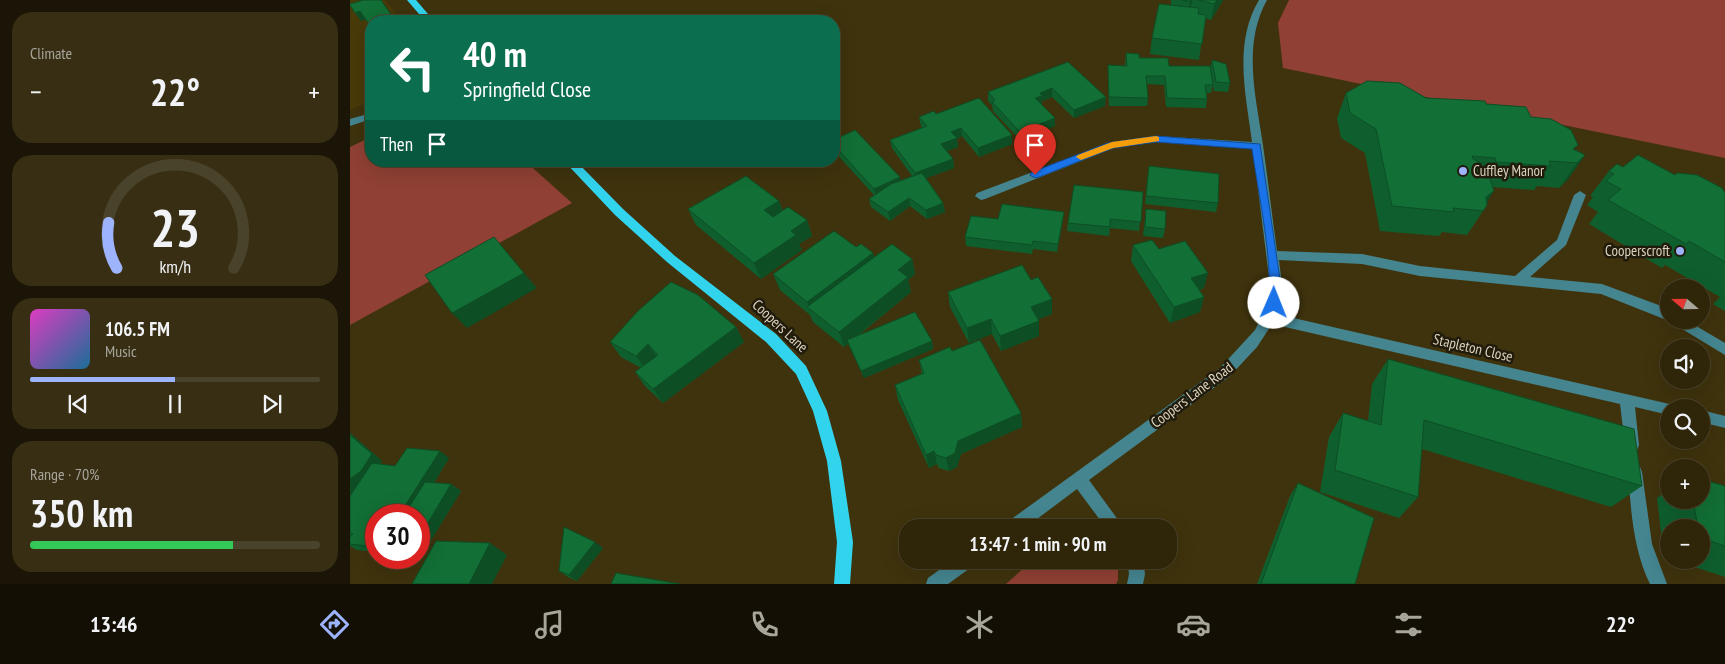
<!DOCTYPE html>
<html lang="en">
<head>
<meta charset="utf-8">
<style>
	body { margin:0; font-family:"PT Sans Narrow",sans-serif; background:#372e13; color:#f1f3f6; height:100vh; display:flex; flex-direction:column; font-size:19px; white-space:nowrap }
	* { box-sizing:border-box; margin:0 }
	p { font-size:16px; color:#a7a59c }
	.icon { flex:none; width:28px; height:28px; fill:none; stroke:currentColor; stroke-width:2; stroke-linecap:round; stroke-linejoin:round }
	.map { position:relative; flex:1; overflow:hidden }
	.sheet { display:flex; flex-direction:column; gap:12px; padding:12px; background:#1a1506; width:350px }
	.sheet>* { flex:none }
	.banner { position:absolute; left:15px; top:15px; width:475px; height:152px; border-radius:20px; box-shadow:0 5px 20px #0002,0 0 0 1px #4a432b; background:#0b6e4f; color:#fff; overflow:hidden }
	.needle { width:32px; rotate:290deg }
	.tools { position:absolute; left:1310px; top:279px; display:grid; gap:10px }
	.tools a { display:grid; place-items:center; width:50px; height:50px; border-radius:50%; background:#2f260a; box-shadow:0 5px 20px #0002,0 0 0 1px #4a432b; font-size:25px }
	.speed { position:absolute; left:15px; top:504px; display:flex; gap:10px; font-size:25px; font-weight:700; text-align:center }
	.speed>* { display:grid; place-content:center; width:65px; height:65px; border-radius:50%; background:#2f260a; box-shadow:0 5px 20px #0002,0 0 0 1px #4a432b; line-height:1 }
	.speed .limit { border:8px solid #d22; background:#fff; color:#111 }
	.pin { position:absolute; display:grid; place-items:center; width:42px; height:42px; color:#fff; margin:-51px -21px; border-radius:50% 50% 50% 0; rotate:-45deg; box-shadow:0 0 5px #0007 }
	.pin .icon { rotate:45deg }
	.me { position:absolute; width:55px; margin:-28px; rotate:1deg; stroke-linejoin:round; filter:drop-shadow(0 0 4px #0008) }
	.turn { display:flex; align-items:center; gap:18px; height:105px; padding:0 15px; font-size:22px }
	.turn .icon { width:65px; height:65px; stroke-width:2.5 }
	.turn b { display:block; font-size:35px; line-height:42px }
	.then { display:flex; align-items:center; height:48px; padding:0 15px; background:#0003; gap:10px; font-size:19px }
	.big { font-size:38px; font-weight:700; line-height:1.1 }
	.sheet .widget { flex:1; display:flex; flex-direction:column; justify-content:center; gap:8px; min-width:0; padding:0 18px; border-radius:20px; background:#372e13 }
	.sheet .dial { align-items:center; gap:0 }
	.dial svg { height:130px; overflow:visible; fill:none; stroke:#4a432b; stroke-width:7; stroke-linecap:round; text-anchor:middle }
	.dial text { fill:#f1f3f6; stroke:none }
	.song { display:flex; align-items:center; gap:15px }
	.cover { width:60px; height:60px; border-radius:8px; background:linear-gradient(135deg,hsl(310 70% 55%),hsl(200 70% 35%)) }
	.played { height:5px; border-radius:2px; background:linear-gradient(90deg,#9db4fd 50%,#4a432b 50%) }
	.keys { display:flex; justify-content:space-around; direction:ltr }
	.heat { display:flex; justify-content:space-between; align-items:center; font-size:28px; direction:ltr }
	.charge { height:8px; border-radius:4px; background:linear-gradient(90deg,#34c759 70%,#4a432b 0) }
	.trip { position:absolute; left:549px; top:519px; width:278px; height:50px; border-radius:20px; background:#2f260a; box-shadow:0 5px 20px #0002,0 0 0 1px #4a432b; font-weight:700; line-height:50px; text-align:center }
	.menu { display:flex; height:80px; justify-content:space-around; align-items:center; background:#130f04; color:#a7a59c }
	.menu .icon { width:35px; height:35px }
	.menu .selected { color:#9db4fd }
	.menu b { font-size:22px; color:#f1f3f6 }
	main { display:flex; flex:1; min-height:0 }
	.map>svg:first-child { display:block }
	.built { fill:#493a09 }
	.green { fill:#904034 }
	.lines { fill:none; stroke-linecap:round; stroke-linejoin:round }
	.minor { fill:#448590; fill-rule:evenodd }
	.major { fill:#32d4ed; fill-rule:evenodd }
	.wall { fill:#0f5f2e }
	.shaded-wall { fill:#0d4e25 }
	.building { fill:#126f35; stroke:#0d4e25 }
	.route { fill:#1a73e8; stroke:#114b97 }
	.slow { fill:#f59e0b }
	.poi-dot { fill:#9db4fd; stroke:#211b0c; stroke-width:2 }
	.labels { text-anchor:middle; stroke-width:5; stroke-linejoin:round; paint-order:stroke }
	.poi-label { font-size:15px; fill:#dbd3bf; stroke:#211b0c; text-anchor:start }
	.street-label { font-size:15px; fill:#dbd3bf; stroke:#211b0c }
</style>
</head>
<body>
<main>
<section class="sheet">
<div class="widget"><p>Climate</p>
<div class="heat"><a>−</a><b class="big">22°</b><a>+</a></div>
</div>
<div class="widget dial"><svg viewBox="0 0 100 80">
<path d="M14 69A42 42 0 1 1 86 69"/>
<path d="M14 69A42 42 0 0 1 9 41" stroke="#9db4fd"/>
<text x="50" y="56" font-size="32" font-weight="700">23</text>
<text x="50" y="72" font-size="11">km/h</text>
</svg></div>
<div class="widget">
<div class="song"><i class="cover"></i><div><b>106.5 FM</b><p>Music</p></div></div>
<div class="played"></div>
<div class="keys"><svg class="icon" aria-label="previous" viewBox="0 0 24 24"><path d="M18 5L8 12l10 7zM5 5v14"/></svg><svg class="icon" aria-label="pause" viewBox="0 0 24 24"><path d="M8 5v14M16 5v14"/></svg><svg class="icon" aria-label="next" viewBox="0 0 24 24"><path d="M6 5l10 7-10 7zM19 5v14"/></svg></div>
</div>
<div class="widget"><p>Range · 70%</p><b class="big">350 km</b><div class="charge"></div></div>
</section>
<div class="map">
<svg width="1375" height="584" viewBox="0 0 1375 584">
	<rect width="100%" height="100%" fill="#3f330d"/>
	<polygon class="built" points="0,0 35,0 52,21 21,21 21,101 0,110"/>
	<g class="green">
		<polygon points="939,0 1375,0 1375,158 933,68 928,23"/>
		<polygon points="21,137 21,161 175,161 222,203 0,325 0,147"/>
		<polygon points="683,560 768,560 768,580 766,584 656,584"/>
	</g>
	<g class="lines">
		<g class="minor">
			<path d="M909 0H917C892 45 906 97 913 145 918 180 922 216 927 251L1012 254 1070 266 1165 276 1207 240 1224 195 1230 191 1236 195 1216 245 1180 277 1252 284 1314 307 1319 310V320H1336L1375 343V355L1319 321 1251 294 1070 276 1012 264 929 260 932 285 926 314 1324 405 1325 408H1319V415L1285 407 1289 445 1287 450 1282 452 1277 450 1275 445 1270 404 922 324 907 347 880 376 739 480 774 528H756L727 489 675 528H654L656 523 870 368 905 330 914 312 920 285 903 149 806 142 764 148 635 199 631 200 625 196 627 193 762 142 806 136 902 142C896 94 883 44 909 0Z"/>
			<polygon points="21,113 21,119 0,126 0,119"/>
			<polygon points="1351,410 1375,416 1375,428 1351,422"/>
			<path d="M1285 465 1290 467 1292 472 1302 544 1317 584H1300C1283 549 1281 511 1278 472L1280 467Z"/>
			<polygon points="603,560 625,560 623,566 598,584 576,584 578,578"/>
			<polygon points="777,560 793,560 795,574 793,584 777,584 779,574"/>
		</g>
		<g class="major">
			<polygon points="57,0 66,0 84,21 75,21"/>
			<polygon points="214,161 226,161 273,209 325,256 426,334 456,366 477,411 491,461 503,542 500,584 484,584 487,542 477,461 463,411 446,374 416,342 317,262 265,215"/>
		</g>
	</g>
	<g class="wall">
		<polygon points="821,0 873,0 861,20 855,18 849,60 800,54 802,38 821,5"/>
		<polygon points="776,53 819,66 863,85 861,93 856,93 857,99 856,108 816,107 814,85 797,84 798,98 797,106 759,106 758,74 758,65 775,66"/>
		<polygon points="862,60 880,83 878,92 864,91 860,69"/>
		<polygon points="718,62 755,106 724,118 702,97 692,101 692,105 705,126 670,140 643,111 642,105 638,101 638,92"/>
		<polygon points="996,93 1076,98 1136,104 1181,117 1224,149 1235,155 1218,179 1209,188 1187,186 1184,190 1142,187 1137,203 1137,205 1117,235 1092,232 1089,236 1030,231 1015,153 991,138 987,118"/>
		<polygon points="586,114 662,135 662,144 629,157 612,136 607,139 608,147 597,151 603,159 604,168 576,178 593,203 595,212 577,219 560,206 540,221 521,207 519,199 524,195 484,151 484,140 550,181 562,176 542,148 540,140 572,128 571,126 569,117"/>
		<polygon points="799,166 868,203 866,212 795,204"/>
		<polygon points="1273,167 1325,175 1375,193 1375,311 1363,304 1370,297 1315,265 1312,268 1239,224 1248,212 1237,205 1243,197 1240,196 1259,171"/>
		<polygon points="793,192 789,231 760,228 759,236 717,231 718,223"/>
		<polygon points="429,201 433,211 457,220 462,236 449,244 452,250 411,279 346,225 338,209"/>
		<polygon points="796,209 815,229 813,238 793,236"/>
		<polygon points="648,219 713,220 707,252 683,249 682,254 616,246 615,237"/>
		<polygon points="783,245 809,249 854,288 849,290 854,297 850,312 820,323 781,261"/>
		<polygon points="506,247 523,253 524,257 562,259 565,274 558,280 561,292 509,335 582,341 583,349 514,378 498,344 494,347 463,322 460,315 430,290 423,274"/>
		<polygon points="681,280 702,299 702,314 689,319 689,336 651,351 642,334 619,343 600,307 598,292"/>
		<polygon points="386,327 394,342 313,403 295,386 285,372 291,368 271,357 260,342"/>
		<polygon points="602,351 671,413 672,427 611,454 607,467 599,471 589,468 587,464 579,468 548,400 545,385 572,374 569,360"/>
		<polygon points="1038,359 1292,486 1261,507 1072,449 1068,497 1049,518 970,492 979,437 993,413 1018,421 1022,384"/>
		<polygon points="0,433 32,461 30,464 45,466 99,458 84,483 101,484 111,491 72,555 69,555 69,515 26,515 26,552 7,550 0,546 0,496 2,493 0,495"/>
		<polygon points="948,483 1005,584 907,584 940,496"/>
		<polygon points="1375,486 1375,577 1323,560 1351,560 1351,528 1319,528 1319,559 1314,557 1307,498 1319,490 1319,500 1351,500"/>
		<polygon points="253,548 227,581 218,577 209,571"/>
	</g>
	<g class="shaded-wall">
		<polygon points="841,0 842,0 840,14 837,18 840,2"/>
		<polygon points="867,0 873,0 861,20 864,4"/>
		<polygon points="10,11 17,19 11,21 5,13"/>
		<polygon points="702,88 702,97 692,101 692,104 685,107 685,98 690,93"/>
		<polygon points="756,97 755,106 724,118 724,110"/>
		<polygon points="705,118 705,126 670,140 670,132"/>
		<polygon points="611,128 612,136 607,139 608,147 593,153 591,144 601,132"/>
		<polygon points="662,135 662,144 629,157 628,148"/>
		<polygon points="1235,155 1218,179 1209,188 1227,163"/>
		<polygon points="603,159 604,168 566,182 565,173"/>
		<polygon points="550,177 551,185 526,197 524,189"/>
		<polygon points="1144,191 1132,210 1136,197"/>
		<polygon points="559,198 560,206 540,221 538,212"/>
		<polygon points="429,201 435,216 420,226 414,210"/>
		<polygon points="593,203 595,212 577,219 576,210"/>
		<polygon points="714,212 713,220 707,252 708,244"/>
		<polygon points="457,220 462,236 449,244 452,250 411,279 404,263 441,231"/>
		<polygon points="523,253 527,269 460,309 457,302"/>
		<polygon points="562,259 565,274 558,280 561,292 498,343 497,340 498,344 494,347 489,332 548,270"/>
		<polygon points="174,273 187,288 117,328 102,313"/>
		<polygon points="858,273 854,288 837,294 841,278"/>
		<polygon points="854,297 850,312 820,323 824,307"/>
		<polygon points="702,299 702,314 681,322 681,307"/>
		<polygon points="641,319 642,334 619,343 617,328"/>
		<polygon points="689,321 689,336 651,351 650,336"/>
		<polygon points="386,327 394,342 313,403 303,389"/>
		<polygon points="582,341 583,349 514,378 511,371"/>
		<polygon points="298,344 308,359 296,370 286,356"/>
		<polygon points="671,413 672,427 611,454 607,467 599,471 596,458 608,441"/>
		<polygon points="0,433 32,461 21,478 0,495"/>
		<polygon points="90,451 99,458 64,515 49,515"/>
		<polygon points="584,451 587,464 579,468 576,455"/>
		<polygon points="101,484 111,491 72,555 69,553 69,538"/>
		<polygon points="245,542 253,548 227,581 219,575"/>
		<polygon points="140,543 157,555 142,584 119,584"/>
	</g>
	<g class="building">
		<polygon points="13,0 31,0 44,19 38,21 21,21 21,27 10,11 5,13 0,5 0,4"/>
		<polygon points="832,0 841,0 840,2"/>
		<polygon points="848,0 867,0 864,4"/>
		<polygon points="809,4 849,8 848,14 856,15 852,44 802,38"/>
		<polygon points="776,53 789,54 789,58 818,58 819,66 860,66 863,85 855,85 857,99 817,98 815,76 796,76 798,98 759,97 758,65 777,66"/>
		<polygon points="862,60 876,64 880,83 866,82"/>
		<polygon points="718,62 756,97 724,110 702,88 690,93 692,96 685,98 705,118 670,132 642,102 645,100 638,92"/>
		<polygon points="1017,81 1050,83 1076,98 1135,101 1136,104 1176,107 1181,117 1201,119 1221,130 1228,145 1223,149 1235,155 1227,163 1199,161 1201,166 1146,162 1145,158 1122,156 1123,159 1135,165 1144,191 1136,197 1137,205 1133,211 1103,208 1104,212 1042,206 1026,129 1000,113 996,93"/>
		<polygon points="629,98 662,135 628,148 611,128 601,132 607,138 591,144 603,159 565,173 540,140 577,126 569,117 584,111 586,114"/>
		<polygon points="505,130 550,177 524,189 484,145 484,140"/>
		<polygon points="1288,155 1325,175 1327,173 1347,175 1372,188 1375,193 1375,262 1339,241 1336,244 1258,200 1271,189 1256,181 1264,174 1259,171 1267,164 1273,167"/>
		<polygon points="799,166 869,174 868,203 796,196"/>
		<polygon points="572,173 593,203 576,210 559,198 538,212 519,199 541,184"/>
		<polygon points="396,176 429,201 414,210 423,217 438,207 457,220 441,231 446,235 404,263 338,209"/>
		<polygon points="724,185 793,192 791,222 760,219 760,227 718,223"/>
		<polygon points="652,204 714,212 708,244 683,241 682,245 615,237 621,216 648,219"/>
		<polygon points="796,209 816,211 815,229 795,227"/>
		<polygon points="484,231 506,247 511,244 523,253 457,302 423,274"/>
		<polygon points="144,237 174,273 102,313 75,275"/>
		<polygon points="802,240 809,249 835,241 858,273 841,278 854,297 824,307 783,245"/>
		<polygon points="542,244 562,259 548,270 558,277 489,332 457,307"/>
		<polygon points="672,265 681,280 688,277 702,299 681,307 689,321 650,336 641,319 617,328 598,292"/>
		<polygon points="321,282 348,295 386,327 303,389 285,372 308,355 298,344 286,356 260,342 288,311"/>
		<polygon points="565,312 582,341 511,371 497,340"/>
		<polygon points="630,340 671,413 608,441 605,453 596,458 586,455 584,451 576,455 545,385 574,373 569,360 600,347 602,351"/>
		<polygon points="1038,359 1284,429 1292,486 1074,420 1068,497 985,470 993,413 1031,425"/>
		<polygon points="0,435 22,454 11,471 0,479"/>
		<polygon points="57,448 90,451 49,515 26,515 26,547 0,544 0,537 3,534 0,533 0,496 22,463 45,466"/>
		<polygon points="1351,479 1375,486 1375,546 1351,538 1351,528 1348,528 1343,500 1351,500"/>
		<polygon points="75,482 101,484 69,538 69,515 54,515"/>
		<polygon points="948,483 1024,518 1005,584 911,584"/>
		<polygon points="214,527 245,542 219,575 209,571"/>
		<polygon points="86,541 140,543 119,584 62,584"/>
		<polygon points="266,573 330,584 261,584"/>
	</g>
	<path class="route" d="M806 136 910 144 931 286 928 307 924 308 919 303C922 254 909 198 902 149L806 142 763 148 689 177 685 178 680 175 682 172 758 143Z"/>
	<polygon class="slow" points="806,136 809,137 809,141 763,148 731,160 726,157 728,155 762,142"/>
	<g class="poi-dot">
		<circle cx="1113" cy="171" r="5"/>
		<circle cx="1330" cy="251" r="5"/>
	</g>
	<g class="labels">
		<g class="poi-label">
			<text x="1123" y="176">Cuffley Manor</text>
			<text x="1320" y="256" text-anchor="end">Cooperscroft</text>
		</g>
		<g class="street-label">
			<text transform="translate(430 326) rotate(43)" y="5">Coopers Lane</text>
			<text transform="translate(1123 348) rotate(13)" y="5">Stapleton Close</text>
			<text transform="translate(842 395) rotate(-37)" y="5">Coopers Lane Road</text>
		</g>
	</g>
</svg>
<div class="tools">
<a><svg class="needle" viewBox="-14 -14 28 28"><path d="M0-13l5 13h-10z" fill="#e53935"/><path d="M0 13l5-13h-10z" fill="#a7a59c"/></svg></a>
<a><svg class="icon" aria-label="sound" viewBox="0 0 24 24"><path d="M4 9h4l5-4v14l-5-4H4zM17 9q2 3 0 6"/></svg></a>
<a><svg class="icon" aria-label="search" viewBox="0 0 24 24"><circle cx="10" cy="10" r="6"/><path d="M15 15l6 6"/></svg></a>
<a>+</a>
<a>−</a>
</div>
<div class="speed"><div class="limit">30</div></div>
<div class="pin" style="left:685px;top:175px;background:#d93025"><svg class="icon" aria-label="arrive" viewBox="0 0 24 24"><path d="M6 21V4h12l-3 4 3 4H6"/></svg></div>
<svg class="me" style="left:924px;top:303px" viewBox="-20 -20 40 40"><circle r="19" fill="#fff"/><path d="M0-13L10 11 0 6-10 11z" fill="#1a73e8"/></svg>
<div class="trip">13:47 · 1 min · 90 m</div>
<div class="banner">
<div class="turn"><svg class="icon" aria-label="left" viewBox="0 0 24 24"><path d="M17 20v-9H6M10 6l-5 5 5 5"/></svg><div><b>40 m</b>Springfield Close</div></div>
<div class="then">Then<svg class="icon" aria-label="arrive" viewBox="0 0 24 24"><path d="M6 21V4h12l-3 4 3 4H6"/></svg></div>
</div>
</div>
</main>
<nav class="menu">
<b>13:46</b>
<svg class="icon selected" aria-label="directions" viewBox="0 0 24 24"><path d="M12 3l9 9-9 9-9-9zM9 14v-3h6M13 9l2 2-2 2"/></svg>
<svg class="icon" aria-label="music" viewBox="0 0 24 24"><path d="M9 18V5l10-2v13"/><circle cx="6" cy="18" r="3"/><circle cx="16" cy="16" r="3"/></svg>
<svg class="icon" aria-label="phone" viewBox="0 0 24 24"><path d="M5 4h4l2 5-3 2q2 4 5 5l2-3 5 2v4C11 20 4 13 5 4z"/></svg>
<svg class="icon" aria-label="climate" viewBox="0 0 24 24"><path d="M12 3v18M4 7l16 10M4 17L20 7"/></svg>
<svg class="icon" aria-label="car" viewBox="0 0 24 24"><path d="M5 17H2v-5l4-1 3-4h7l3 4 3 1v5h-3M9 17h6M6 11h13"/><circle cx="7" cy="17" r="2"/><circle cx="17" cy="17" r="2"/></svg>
<svg class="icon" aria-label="filters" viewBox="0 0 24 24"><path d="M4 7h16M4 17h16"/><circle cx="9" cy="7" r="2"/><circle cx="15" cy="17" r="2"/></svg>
<b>22°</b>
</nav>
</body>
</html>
